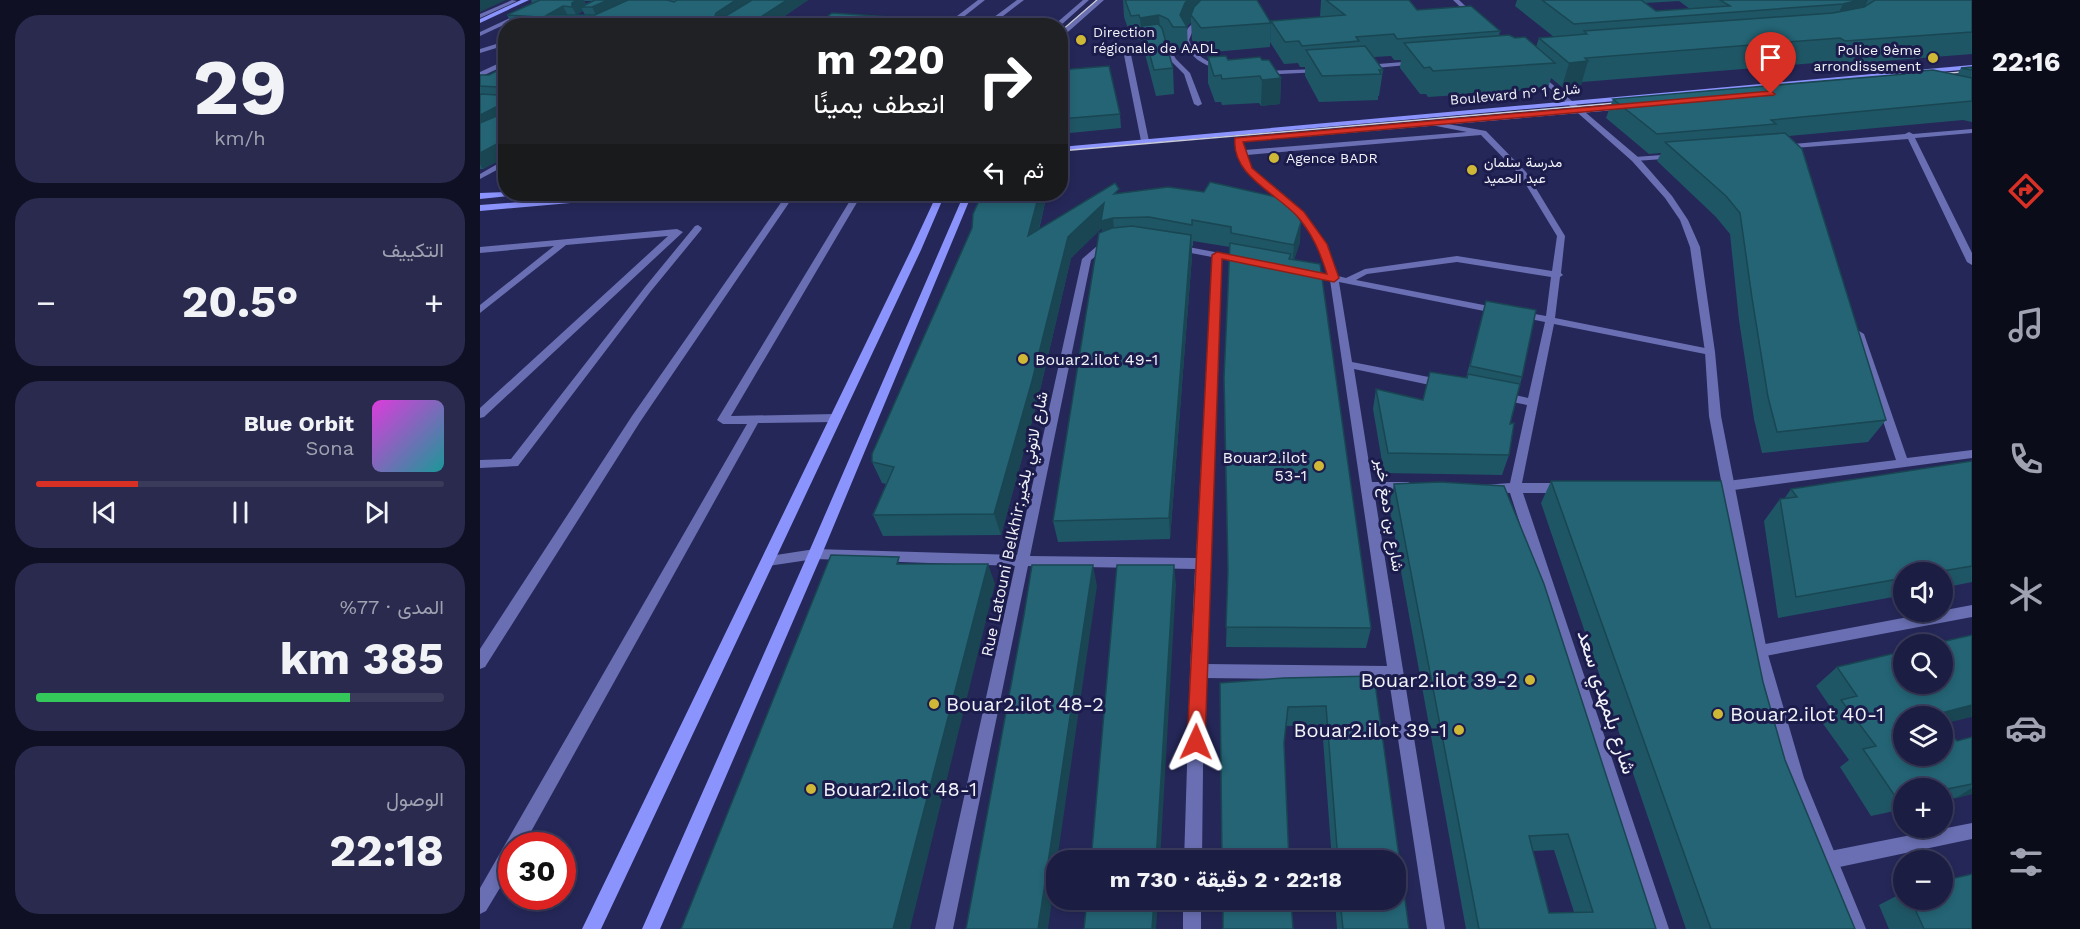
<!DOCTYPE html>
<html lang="ar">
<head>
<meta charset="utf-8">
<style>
	body { margin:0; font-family:"Work Sans",Vazirmatn,sans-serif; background:#292a4d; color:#f1f3f6; direction:rtl; height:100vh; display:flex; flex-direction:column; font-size:22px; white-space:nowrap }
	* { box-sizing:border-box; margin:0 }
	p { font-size:20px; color:#a0a2b2 }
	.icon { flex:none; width:33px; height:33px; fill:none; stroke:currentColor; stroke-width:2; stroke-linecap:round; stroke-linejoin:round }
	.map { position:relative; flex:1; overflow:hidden; direction:ltr }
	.drawer { display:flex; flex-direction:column; gap:15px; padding:15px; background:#0f1024; width:480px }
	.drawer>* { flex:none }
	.hud { position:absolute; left:18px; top:18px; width:570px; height:183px; border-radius:24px; box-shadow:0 3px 9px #0003,0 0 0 2px #3a3b5b; direction:rtl; background:#202124; color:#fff; overflow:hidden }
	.controls { position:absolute; left:1413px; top:562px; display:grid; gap:12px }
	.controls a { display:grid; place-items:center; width:60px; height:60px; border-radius:50%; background:#1c1d42; box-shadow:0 3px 9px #0003,0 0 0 2px #3a3b5b; font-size:30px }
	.speed { position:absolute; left:18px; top:832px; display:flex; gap:12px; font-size:30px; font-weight:700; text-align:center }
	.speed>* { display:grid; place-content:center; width:78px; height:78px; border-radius:50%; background:#1c1d42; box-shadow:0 3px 9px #0003,0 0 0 2px #3a3b5b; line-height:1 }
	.speed .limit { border:9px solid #d22; background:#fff; color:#111 }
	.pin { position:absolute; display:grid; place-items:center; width:51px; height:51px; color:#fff; margin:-62px -26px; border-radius:50% 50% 50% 0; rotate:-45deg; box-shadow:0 0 6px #0007 }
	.pin .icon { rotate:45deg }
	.me { position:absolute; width:66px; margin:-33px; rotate:1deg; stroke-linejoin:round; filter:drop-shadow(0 0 4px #0008) }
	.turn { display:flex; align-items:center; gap:21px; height:126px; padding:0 24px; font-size:27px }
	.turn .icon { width:78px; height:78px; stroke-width:2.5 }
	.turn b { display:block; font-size:42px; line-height:51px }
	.then { display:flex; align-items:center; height:57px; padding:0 24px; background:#0003; gap:12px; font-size:22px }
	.big { font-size:45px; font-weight:700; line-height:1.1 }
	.drawer .card { flex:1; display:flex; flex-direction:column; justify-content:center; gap:9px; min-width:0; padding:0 21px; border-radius:24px; background:#292a4d }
	.drawer .dial { align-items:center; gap:0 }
	.dial b { font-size:78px; line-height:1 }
	.song { display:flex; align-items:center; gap:18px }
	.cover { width:72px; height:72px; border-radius:9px; background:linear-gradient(135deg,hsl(300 70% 55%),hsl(180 70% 35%)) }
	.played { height:6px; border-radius:3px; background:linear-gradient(90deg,#d93025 25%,#3a3b5b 25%) }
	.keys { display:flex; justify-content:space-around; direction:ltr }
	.heat { display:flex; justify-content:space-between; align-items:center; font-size:33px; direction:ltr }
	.charge { height:9px; border-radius:4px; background:linear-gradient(90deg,#34c759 77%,#3a3b5b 0) }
	.trip { position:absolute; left:566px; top:850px; width:360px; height:60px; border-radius:24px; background:#1c1d42; box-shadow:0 3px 9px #0003,0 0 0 2px #3a3b5b; font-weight:700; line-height:60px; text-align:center; direction:rtl }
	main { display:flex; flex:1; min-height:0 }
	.tab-bar { display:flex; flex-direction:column; width:108px; justify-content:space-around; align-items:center; background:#0b0c1a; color:#a0a2b2 }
	.tab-bar .icon { width:42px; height:42px }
	.tab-bar .selected { color:#d93025 }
	.tab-bar b { font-size:27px; color:#f1f3f6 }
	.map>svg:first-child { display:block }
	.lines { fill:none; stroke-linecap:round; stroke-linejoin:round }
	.minor { fill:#696fb2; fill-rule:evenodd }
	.tertiary { fill:#696fb2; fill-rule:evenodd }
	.secondary { fill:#8b93fd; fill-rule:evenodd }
	.tram { stroke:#cacbd9; stroke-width:1.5 }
	.wall { fill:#1f5665; fill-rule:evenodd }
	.shaded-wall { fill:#194652 }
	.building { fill:#246475; stroke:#194652; stroke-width:1.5; fill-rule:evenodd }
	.route { fill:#d93025; stroke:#8d1f18; stroke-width:1.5 }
	.poi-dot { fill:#d0b837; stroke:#1c1c4c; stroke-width:2 }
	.labels { text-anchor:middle; stroke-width:6; stroke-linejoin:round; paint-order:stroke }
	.far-poi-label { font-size:14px; fill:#f2f3f9; stroke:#1c1c4c; text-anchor:start }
	.far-street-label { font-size:14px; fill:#f2f3f9; stroke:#1c1c4c }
	.poi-label { font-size:16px; fill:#f2f3f9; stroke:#1c1c4c; text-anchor:start }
	.street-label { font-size:16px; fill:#f2f3f9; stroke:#1c1c4c }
	.near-poi-label { font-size:20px; fill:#f2f3f9; stroke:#1c1c4c; text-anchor:start }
	.near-street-label { font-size:20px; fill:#f2f3f9; stroke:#1c1c4c }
</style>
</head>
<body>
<main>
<nav class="tab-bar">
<b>22:16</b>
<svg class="icon selected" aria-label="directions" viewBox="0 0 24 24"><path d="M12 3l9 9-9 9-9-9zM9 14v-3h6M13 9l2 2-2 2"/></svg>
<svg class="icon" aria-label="music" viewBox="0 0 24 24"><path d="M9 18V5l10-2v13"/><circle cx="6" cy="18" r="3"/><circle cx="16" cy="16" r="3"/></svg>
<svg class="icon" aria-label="phone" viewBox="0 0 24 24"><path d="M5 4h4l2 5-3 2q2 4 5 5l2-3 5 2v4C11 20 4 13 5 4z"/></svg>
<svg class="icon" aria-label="climate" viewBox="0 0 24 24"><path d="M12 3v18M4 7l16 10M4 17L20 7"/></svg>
<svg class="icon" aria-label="car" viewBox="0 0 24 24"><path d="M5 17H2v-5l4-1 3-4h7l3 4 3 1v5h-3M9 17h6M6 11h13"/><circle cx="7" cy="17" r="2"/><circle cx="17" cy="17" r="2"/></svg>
<svg class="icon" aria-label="filters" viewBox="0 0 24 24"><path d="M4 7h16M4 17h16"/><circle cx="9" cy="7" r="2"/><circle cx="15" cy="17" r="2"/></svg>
</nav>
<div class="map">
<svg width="1492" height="929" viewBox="0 0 1492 929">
	<rect width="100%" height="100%" fill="#252758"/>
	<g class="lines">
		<g class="minor">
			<polygon points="32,0 37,1 0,18 0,14"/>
			<polygon points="498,0 505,0 472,26 464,26"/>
			<polygon points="537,0 544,0 510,26 502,26"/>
			<path d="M736 0H742L713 30 709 40C715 56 727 62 743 67V69L741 70C723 65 710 58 703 40L708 28Z"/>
			<polygon points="43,12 45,15 0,36 0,32"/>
			<polygon points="26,41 26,45 0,53 0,49"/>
			<polygon points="681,42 688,46 696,59 710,73 722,104 718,106 714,104 704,74 691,61 683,48 680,46 650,50 669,141 665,143 661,141 643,50 648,46"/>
			<polygon points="26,60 26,65 0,77 0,72"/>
			<polygon points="935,61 938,63 937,64 886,69 883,67 886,65"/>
			<polygon points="839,69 842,71 841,72 782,75 779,73 782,71"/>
			<path d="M951 121 1006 131 1046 172 1085 236 1081 273 1083 275 1080 277 1075 318 1230 349 1235 352 1230 355 1074 324 1042 483H1084L1088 485 1090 488 1088 491 1084 493H1043L1189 929H1171L1030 493 1004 491 1002 488 1004 485 1030 483 1047 405 1018 399 1016 396 1022 392 1048 398 1065 322 1035 316 1034 314 1039 311 1066 316 1071 277 977 262 887 274 876 280 1019 308 1023 309V313L1019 314 859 282 872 362 964 380 969 384 964 388 874 369 892 482H928L932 484 934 487 932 490 928 492 894 491 965 929H947L909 680 724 678 722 861H704L710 671 715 569 548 566 473 929H455L535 566 335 559 288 566 283 565 281 561 283 557 335 549 537 555 602 259 617 246 630 242 635 245 623 250 611 260 550 556 716 558 732 257 695 250V246L698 245 766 258 771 261 766 264 741 259 725 664 907 666 850 280 824 275 822 273 827 270 848 274 839 246 817 216 765 171 754 140 761 138 765 150 987 132 951 125ZM1001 135 1040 175 1077 236 1072 271 977 256 885 269 866 278 858 276 848 246 823 212 772 168 767 155Z"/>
			<polygon points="1492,129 1492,133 1435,138 1492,253 1492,265 1487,262 1428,139 1302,149 1298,147 1302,145 1425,134 1429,132 1433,134"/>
			<polygon points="1195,154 1199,156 1198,158 1155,161 1151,159 1155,157"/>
			<polygon points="26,159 26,165 0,179 0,174"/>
			<polygon points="307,194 315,194 160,422 5,667 0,669 0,649 152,416"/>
			<polygon points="374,194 382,194 251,416 355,414 361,418 355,422 278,423 43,846 32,846 32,868 6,911 0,914 0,888 267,424 243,424 237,420"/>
			<polygon points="218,225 222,228 221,230 171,291 38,466 0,468 0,460 31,459 165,287 215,226"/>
			<polygon points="197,229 203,232 4,417 0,418 0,408 188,236 86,245 0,313 0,305 74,246 0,253 0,247"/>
			<polygon points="1379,331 1384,334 1427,458 1492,450 1492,458 1239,492 1235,490 1233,487 1235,484 1239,482 1416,460 1374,334"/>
			<polygon points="1492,605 1492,617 1280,657 1275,656 1273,651 1275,646 1280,645"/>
			<polygon points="1492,823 1492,839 1350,869 1344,866 1341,860 1344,854 1350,851"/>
			<rect x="703" y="900" width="18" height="29"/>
		</g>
		<g class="tertiary">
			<polygon points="603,0 609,0 580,26 573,26"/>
			<polygon points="618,0 624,0 580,39 580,33"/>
			<polygon points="973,0 979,0 997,17 997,19 993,19"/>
			<polygon points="1055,73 1059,73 1158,157 1192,196 1208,220 1220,247 1235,352 1241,416 1287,651 1324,778 1386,929 1368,929 1308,778 1273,651 1229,416 1225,352 1210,247 1200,220 1185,198 1152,161 1055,75"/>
		</g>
		<g class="secondary">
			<polygon points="41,0 49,0 0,23 0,19"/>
			<polygon points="1492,65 1492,69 580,151 580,147"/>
			<polygon points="1144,105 1148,107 1147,109 809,138 805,136 809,134"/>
			<polygon points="26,192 26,194 30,194 29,196 0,199 0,193"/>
			<polygon points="146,194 174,194 170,196 0,211 0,205"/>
			<polygon points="457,194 465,194 441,250 121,929 102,929 431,250"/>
			<polygon points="484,194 492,194 342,554 180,929 162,929 328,554"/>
		</g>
		<g class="tram">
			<polyline points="580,32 617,0"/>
			<polyline points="1450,75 1492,71"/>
			<polyline points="580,151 1148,102"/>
		</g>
	</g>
	<g class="wall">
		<path d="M51 0H328L290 26H33L27 15 52 3ZM104 1H112L106 4ZM103 11 105 15H98V14Z"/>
		<polygon points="643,0 777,0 791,23 790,47 722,53 712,40 711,22 707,26 708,51 695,52 689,44 686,43 693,68 694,94 676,96 664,50 663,42 662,42 661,40 652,40 644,17"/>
		<path d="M841 0H929L937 10 1020 31 1019 36 1056 47 1059 38 1074 37 1035 6 1037 0H1492V54L1353 65 1348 62 1102 82 1101 85 1082 87 1071 78 1068 89 948 97 946 94H940L920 68 921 60H914L911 56 894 57 903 70 899 96H898V100L839 102 825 76V67H820L818 63 804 64 790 42 791 21 840 17ZM1199 1 1210 9 1176 11 1166 3Z"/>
		<polygon points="728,57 748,60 782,60 801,78 800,104 781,106 779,103 742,105 741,102 735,102 728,83"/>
		<polygon points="26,66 26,157 3,169 0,169 0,75 9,75"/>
		<polygon points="1492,67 1492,122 1483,120 1309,136 1406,420 1388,442 1282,453 1274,419 1259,320 1250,234 1236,217 1177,161 1181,153 1169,154 1126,118 1133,99 1424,75 1425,72 1477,75 1481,68"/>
		<polygon points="580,70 640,114 641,128 580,134"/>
		<polygon points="640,193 820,242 814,260 891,628 886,648 746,647 748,579 744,399 750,247 713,241 713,246 712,246 712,256 690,539 578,542 573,521 622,232 622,228 591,258 557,403 521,535 403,536 393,515 406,484 402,483 392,462 492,228 502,194 567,194 559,230"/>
		<polygon points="1006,301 1042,377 1030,424 1029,455 1022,475 904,473 893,409 896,389 943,400 986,378"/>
		<polygon points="1492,461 1492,582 1462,588 1462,573 1424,573 1424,595 1298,618 1284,521 1300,499 1304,499 1311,489"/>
		<polygon points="1071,481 1283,682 1305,760 1375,929 1206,929 1061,503"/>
		<path d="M914 484 1176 929H986L909 505ZM1074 850 1094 912 1069 913 1053 851Z"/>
		<polygon points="1357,667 1463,724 1477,741 1492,737 1492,794 1462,801 1462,789 1424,789 1424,809 1391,816 1360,767 1369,760 1339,718 1351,708 1336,686"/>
		<polygon points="894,676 929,929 857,929 855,900 915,900 915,861 852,861 842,725 806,726 740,683"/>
		<polygon points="1424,892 1424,900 1462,900 1492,929 1409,929 1399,905"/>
	</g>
	<g class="shaded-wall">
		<polygon points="0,0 26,0 0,12"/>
		<polygon points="97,0 104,0 107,7 101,7 103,11 98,14 98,18 92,7 92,3"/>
		<polygon points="128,0 159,0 118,19 112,7"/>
		<polygon points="256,0 279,0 241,24 235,16 236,13"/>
		<polygon points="307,0 328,0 290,26 267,26"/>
		<polygon points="708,0 733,0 711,15 711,22 706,27 700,15 705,3"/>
		<polygon points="1379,0 1388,0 1380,16 1352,26 1363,4"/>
		<polygon points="83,6 89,18 67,15"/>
		<polygon points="679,15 681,40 662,26 663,42 662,42 660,18"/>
		<polygon points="440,19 442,26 431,26"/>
		<polygon points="1108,61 1101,85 1082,87 1089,63"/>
		<polygon points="801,78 800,104 781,106 782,80"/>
		<polygon points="18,106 26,117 0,132 0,115"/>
		<polygon points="26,139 26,157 3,169 0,164 0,153"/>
		<polygon points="559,194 567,194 552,257 548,236"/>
		<polygon points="624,203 633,218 635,239 624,242 622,228 591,258 557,403 521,535 514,514 588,237"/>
		<polygon points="821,222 820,242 812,266 814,245"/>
		<polygon points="711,235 712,256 690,539 689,518"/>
		<polygon points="508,564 515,584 430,929 413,929"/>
		<polygon points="613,565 617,586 577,861 576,861 576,870 568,929 558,929"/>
		<polygon points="694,565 696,585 680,861 676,861"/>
		<polygon points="1492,705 1492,717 1462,724 1462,717 1451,717 1454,715"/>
		<polygon points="1492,788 1492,794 1474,799"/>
		<polygon points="674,900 678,900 676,929 672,929"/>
	</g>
	<g class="building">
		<polygon points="60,0 97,0 92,3 92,7 83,6 67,15 115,15 148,0 187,0 194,2 197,0 256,0 236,13 235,16 246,16 272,0 307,0 267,26 97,26 106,20 27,15"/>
		<polygon points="115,0 128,0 112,7 101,7"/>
		<polygon points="645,0 708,0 705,3 700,15 707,27 693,27 688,19 679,15 660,18 659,15 651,16"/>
		<polygon points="721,0 777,0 791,23 721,28 711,15 714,7"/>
		<polygon points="846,0 929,0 937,10 991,6 1020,31 917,39 914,34 876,37 879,41 822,46 819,41 805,42 791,21 865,15"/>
		<polygon points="1062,0 1161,0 1176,11 1250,6 1240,0 1379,0 1363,4 1094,24"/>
		<polygon points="1395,0 1492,0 1492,32 1365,41 1360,38 1105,58 1108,61 1089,63 1059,38 1107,34 1104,31 1353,13 1384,7"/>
		<polygon points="352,13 440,19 431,26 335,26"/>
		<polygon points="678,24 682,28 693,68 674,70 662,26"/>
		<polygon points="1029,35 1035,38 1045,37 1075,63 953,71 950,67 944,68 924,43"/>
		<polygon points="885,46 903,70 899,70 901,74 842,76 826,50"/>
		<polygon points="746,56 748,60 780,57 782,60 789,60 801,78 782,80 780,76 742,79 741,75 734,76 728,57"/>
		<polygon points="26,66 26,139 0,153 0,123 19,115 18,106 0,115 0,94 18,95 20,89 18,87 0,86 0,75 9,75"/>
		<polygon points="629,66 640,114 580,119 580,70"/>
		<polygon points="1492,67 1492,70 1481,68"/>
		<polygon points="1453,70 1492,78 1492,101 1291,120 1296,124 1177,134 1133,99 1425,74 1425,72"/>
		<polygon points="1305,133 1322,149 1406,420 1297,432 1288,397 1272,298 1260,213 1246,196 1185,142"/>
		<polygon points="730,182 810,200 821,222 814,245 751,233 751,227 712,220 712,225 669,217 633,218 621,221 624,203 588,237 552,381 514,514 393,515 414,467 392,462 392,454 492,228 493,214 502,194 559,194 548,236 635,183 639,189 634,194 688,187 724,192"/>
		<polygon points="652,226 711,235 689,518 573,521 619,233 632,228"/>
		<polygon points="750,243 811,254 809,259 840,264 891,628 746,627 748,570 744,378"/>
		<polygon points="1006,301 1056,310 1042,377 990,366"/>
		<polygon points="950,372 987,378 988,374 1040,384 1030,424 1034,423 1029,455 908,453 896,389 943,400"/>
		<polygon points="1492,461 1492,566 1451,573 1424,573 1424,578 1316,597 1300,499 1317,497 1311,489"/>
		<polygon points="1071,481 1241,481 1283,682 1305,760 1375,929 1231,929"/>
		<path d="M960 482 1024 486 1064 584 1176 929H999L914 484ZM1088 834 1113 912 1069 913 1049 836Z"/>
		<polygon points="351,555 419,557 417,564 508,564 413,929 201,929"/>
		<polygon points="552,565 613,565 558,929 486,929 544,615"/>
		<polygon points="637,565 694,565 676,861 611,861"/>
		<polygon points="1492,635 1492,705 1454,715 1456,717 1424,717 1424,756 1462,756 1462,724 1477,741 1492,737 1492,784 1462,790 1462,789 1424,789 1424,798 1417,799 1383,749 1396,746 1361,700 1377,696 1357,667 1424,651 1424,684 1462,684 1462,645 1448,645"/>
		<polygon points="894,676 929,929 863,929 860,900 915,900 915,861 858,861 846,706 808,707 804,743 809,861 742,861 740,683 804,678"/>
		<polygon points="1492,874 1492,929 1444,929 1431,900 1462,900 1462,881"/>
		<polygon points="607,900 674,900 672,929 604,929"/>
		<polygon points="743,900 811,900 813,929 743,929"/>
	</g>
	<path class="route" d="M1291 91 1295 94 1294 95 763 142 772 168 824 212 847 244 859 278 854 282 742 259 725 742 722 748 716 751 709 748 707 742 732 255 737 252 847 274C840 252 832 233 817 216 796 193 751 175 755 138Z"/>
	<g class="poi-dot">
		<circle cx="601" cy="40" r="6"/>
		<circle cx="1453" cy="58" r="6"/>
		<circle cx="794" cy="158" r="6"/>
		<circle cx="992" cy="170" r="6"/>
		<circle cx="543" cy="359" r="6"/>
		<circle cx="839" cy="466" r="6"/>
		<circle cx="1050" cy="680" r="6"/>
		<circle cx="454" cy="704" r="6"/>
		<circle cx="1238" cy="714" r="6"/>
		<circle cx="979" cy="730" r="6"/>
		<circle cx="331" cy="789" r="6"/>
	</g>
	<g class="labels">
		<g class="far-poi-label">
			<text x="613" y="37">Direction<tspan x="613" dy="16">régionale de AADL</tspan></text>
			<text x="1441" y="55" text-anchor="end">Police 9ème<tspan x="1441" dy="16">arrondissement</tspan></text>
			<text x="806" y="163">Agence BADR</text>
			<text x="1004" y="167">مدرسة سلمان<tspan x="1004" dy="16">عبد الحميد</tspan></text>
		</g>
		<g class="far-street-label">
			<text transform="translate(1035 94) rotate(-5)" y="5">Boulevard n° شارع 1</text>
		</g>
		<g class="poi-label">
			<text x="555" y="365">Bouar2.ilot 49-1</text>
			<text x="827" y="463" text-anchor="end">Bouar2.ilot<tspan x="827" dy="18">53-1</tspan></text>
		</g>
		<g class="street-label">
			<text transform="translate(910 515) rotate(81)" y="6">شارع بن دمغ خير</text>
			<text transform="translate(534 524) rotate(-78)" y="6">Rue Latouni Belkhir;شارع لاتوني بلخير</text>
		</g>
		<g class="near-poi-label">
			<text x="1038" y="687" text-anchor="end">Bouar2.ilot 39-2</text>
			<text x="466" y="711">Bouar2.ilot 48-2</text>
			<text x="1250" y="721">Bouar2.ilot 40-1</text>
			<text x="967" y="737" text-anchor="end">Bouar2.ilot 39-1</text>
			<text x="343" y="796">Bouar2.ilot 48-1</text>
		</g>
		<g class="near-street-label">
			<text transform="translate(1127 702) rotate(72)" y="7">شارع بلمهدي سعد</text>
		</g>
	</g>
</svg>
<div class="controls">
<a><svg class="icon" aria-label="sound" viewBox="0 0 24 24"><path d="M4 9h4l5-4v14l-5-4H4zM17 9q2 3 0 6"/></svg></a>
<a><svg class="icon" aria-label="search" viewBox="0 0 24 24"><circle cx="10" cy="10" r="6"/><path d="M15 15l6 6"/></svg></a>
<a><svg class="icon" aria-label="layers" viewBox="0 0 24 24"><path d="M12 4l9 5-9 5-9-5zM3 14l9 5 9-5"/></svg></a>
<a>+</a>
<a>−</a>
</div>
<div class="speed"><div class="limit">30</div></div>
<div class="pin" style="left:1291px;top:94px;background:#d93025"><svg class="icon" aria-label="arrive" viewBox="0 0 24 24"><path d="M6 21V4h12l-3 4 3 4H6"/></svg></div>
<svg class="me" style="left:716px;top:742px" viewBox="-20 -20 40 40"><path d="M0-17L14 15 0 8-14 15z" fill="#d93025" stroke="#fff" stroke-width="4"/></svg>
<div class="trip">22:18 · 2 دقيقة · 730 m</div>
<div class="hud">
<div class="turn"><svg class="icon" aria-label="right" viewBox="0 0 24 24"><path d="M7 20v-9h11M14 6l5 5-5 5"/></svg><div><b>220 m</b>انعطف يمينًا</div></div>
<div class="then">ثم<svg class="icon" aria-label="left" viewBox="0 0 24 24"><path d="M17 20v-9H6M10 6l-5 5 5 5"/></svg></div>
</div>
</div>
<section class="drawer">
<div class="card dial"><b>29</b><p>km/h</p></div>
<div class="card"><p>التكييف</p>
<div class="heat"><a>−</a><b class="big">20.5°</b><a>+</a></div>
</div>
<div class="card">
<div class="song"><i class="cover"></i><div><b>Blue Orbit</b><p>Sona</p></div></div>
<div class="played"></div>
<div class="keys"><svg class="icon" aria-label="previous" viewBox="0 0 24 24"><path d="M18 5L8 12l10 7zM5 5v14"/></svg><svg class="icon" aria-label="pause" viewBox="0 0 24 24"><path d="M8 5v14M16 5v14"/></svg><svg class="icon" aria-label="next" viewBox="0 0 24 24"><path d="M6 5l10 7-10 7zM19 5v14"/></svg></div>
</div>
<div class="card"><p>المدى · 77%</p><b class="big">385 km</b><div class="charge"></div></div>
<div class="card"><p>الوصول</p><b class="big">22:18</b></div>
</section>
</main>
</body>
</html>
